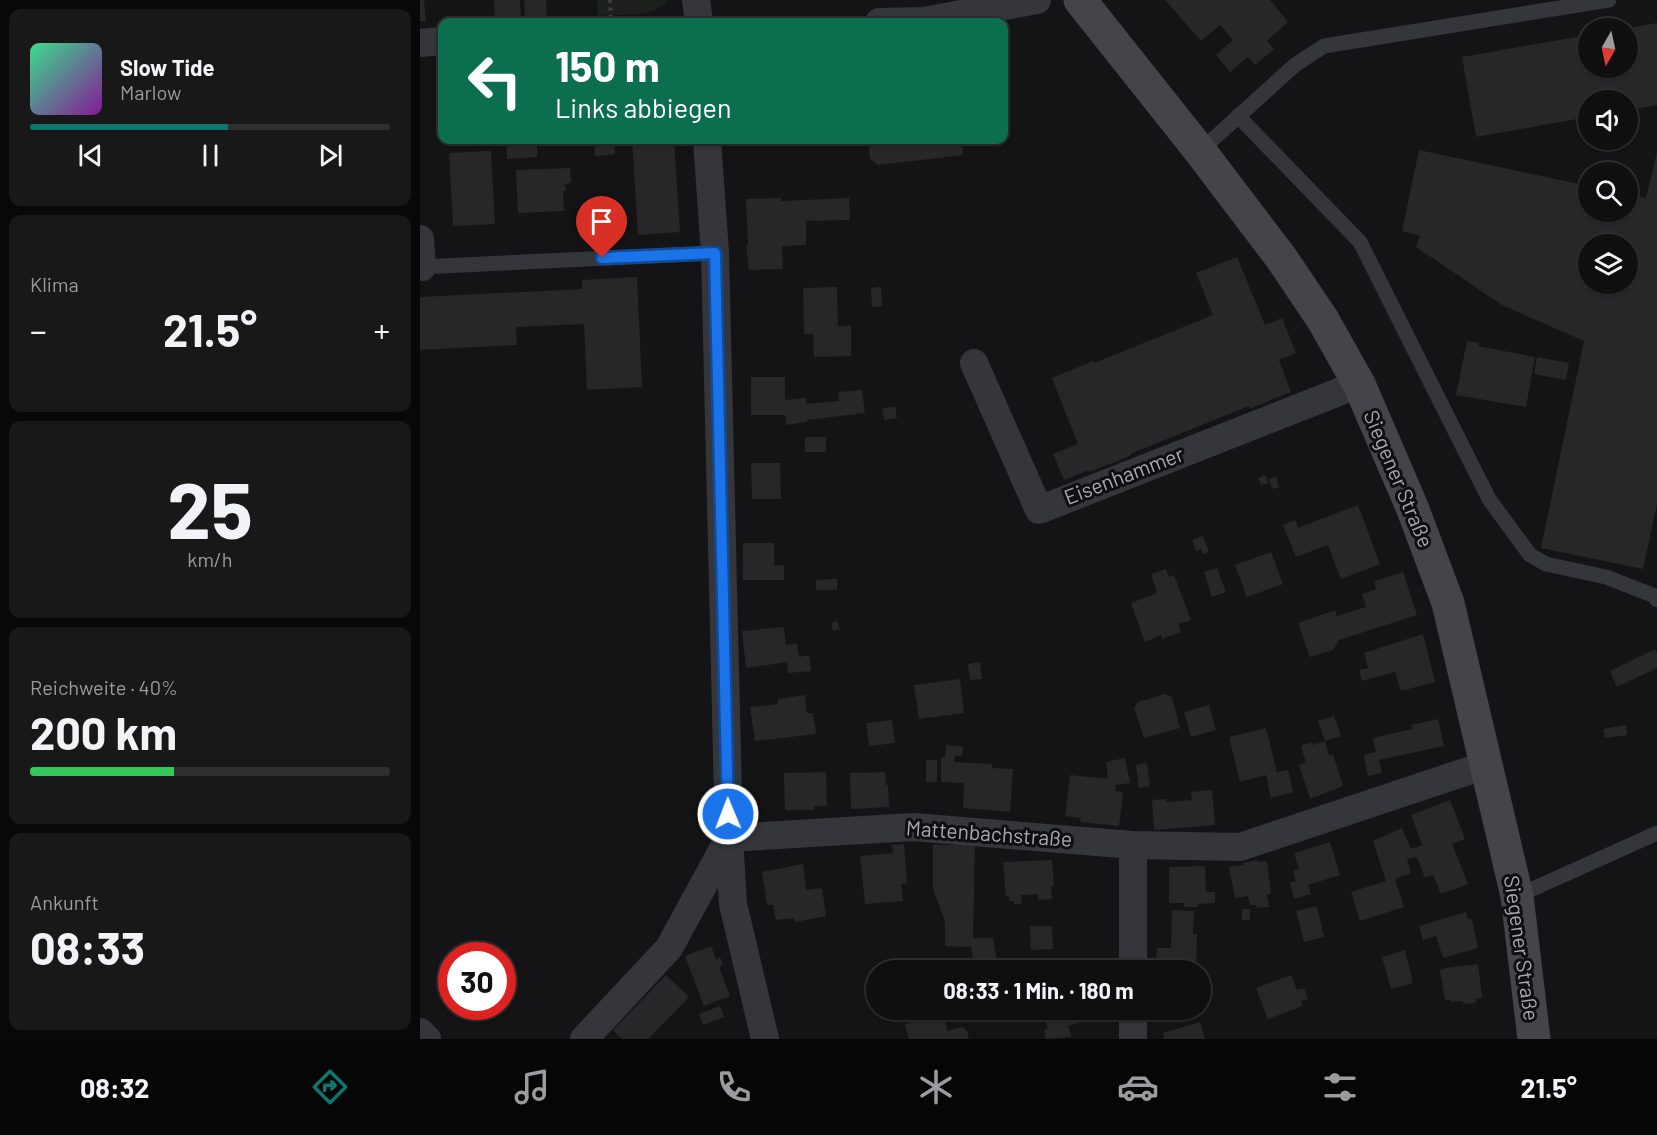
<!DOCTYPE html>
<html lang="de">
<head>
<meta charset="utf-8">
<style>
	body { margin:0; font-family:Barlow,sans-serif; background:#181819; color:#f1f3f6; height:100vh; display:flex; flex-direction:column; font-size:22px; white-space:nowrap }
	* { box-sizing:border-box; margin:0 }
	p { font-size:20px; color:#9b9c9f }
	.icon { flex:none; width:33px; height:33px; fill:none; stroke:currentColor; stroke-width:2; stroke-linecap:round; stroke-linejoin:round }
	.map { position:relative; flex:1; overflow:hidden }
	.sheet { display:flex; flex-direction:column; gap:9px; padding:9px; background:#080809; width:420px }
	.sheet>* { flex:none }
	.hud { position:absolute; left:18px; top:18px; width:570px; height:126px; border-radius:12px; box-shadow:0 2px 4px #0004,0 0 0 2px #2f2f30; background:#0b6e4f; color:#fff; overflow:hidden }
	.needle { width:39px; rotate:189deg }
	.fabs { position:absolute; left:1158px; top:18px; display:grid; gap:12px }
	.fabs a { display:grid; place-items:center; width:60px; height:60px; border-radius:50%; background:#0f0f10; box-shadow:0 2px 4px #0004,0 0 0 2px #2f2f30; font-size:30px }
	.speed { position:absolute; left:18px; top:942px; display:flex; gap:12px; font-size:30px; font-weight:700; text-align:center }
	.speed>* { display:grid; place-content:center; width:78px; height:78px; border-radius:50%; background:#0f0f10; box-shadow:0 2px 4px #0004,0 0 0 2px #2f2f30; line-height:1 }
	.speed .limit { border:9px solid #d22; background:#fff; color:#111 }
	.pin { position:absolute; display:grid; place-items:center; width:51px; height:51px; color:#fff; margin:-62px -26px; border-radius:50% 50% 50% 0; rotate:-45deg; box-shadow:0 0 6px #0007 }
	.pin .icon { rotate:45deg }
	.me { position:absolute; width:66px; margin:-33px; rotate:359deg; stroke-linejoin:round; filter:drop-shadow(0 0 4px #0008) }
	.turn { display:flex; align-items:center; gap:21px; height:126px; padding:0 18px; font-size:27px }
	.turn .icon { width:78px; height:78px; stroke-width:2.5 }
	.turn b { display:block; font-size:42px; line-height:51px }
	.big { font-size:45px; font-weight:700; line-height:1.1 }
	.sheet .card { flex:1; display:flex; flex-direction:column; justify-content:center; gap:9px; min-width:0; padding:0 21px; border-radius:12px; background:#181819 }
	.sheet .dial { align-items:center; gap:0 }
	.dial b { font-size:78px; line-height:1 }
	.song { display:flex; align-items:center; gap:18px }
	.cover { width:72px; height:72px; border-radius:9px; background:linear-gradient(135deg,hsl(150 70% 55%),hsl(290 70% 35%)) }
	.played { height:6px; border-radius:3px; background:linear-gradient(90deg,#0f766e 55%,#2f2f30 55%) }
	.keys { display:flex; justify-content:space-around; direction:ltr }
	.heat { display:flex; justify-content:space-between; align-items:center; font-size:33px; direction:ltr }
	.charge { height:9px; border-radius:4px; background:linear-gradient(90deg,#34c759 40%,#2f2f30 0) }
	.trip { position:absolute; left:446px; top:960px; width:345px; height:60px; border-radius:30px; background:#0f0f10; box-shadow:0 2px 4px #0004,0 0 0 2px #2f2f30; font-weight:700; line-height:60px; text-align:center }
	.tab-bar { display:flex; height:96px; justify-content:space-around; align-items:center; background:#060606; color:#9b9c9f }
	.tab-bar .icon { width:42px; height:42px }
	.tab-bar .selected { color:#0f766e }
	.tab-bar b { font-size:27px; color:#f1f3f6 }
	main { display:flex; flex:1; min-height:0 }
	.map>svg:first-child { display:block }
	.green { fill:#1b201c }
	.building { fill:#27272a; fill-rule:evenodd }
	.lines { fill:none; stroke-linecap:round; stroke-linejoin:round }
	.path { stroke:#3c3d41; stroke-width:4; stroke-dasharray:3 4.5; stroke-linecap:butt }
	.service { stroke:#35363b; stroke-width:15 }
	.minor { stroke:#35363b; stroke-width:28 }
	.secondary { stroke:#44454a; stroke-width:33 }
	.route-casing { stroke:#114b97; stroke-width:15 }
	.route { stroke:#1a73e8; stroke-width:10 }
	.labels { text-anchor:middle; stroke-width:6; stroke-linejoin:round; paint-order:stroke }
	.street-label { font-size:21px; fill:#a7aab5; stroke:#0f0f11 }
</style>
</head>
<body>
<main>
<section class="sheet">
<div class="card">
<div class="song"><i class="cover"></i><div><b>Slow Tide</b><p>Marlow</p></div></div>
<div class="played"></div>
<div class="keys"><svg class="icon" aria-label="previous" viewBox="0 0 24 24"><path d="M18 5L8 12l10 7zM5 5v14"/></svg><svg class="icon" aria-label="pause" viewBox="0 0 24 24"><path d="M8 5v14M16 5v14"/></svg><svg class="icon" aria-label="next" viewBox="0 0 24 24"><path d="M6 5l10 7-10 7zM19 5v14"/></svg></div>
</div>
<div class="card"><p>Klima</p>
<div class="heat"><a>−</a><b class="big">21.5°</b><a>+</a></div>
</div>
<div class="card dial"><b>25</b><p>km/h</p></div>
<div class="card"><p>Reichweite · 40%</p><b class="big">200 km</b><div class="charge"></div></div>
<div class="card"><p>Ankunft</p><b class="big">08:33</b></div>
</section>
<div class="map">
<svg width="1237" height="1039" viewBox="0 0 1237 1039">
	<rect width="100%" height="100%" fill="#141416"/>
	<path class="green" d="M177 0H248C237 18 197 14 178 16Z"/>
	<g class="building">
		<polygon points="0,0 4,0 6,21 0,21"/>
		<polygon points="74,0 100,0 101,18 75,19"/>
		<polygon points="104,0 126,0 127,16 105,18"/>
		<polygon points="745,0 850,0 868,22 847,41 854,49 835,65 828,57 810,72 796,55 813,40 800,25 781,41"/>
		<polygon points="1237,23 1237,105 1208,110 1208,100 1168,100 1168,117 1056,137 1042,57 1168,35 1168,68 1208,68 1208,28"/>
		<polygon points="86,140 117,140 117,157 87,159"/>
		<polygon points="174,140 194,140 195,154 175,156"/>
		<polygon points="212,140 254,140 260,232 218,235"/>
		<polygon points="395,140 429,140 429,142 395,144"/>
		<polygon points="448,140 541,140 543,155 458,165 450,159"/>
		<path d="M999 150 1168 186V212H1208V194L1226 198 1237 152V504L1223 569 1121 548 1164 341 1082 305 996 247 1000 236 982 231ZM1168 244H1208V284H1168Z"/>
		<polygon points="71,151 75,224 33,226 29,153"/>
		<polygon points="150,168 151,183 145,184 146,191 143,191 144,211 98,213 96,170"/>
		<polygon points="361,198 361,201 429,198 430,220 386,221 386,245 362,246 363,269 329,270 326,245 328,245 326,199"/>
		<polygon points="195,214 196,237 176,238 174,215"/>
		<polygon points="817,257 845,325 862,318 876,353 859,360 871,392 829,409 829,406 710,454 710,456 669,472 669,470 644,480 633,454 658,444 632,378 673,361 674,363 793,315 776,273"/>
		<polygon points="217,277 222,387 167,390 164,324 96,327 97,345 0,350 0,297 162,289 162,280"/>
		<polygon points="417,287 418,326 431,326 431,356 394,357 393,334 384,334 383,288"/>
		<polygon points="461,287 462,306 452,307 451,288"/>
		<polygon points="1047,341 1059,343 1058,346 1115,357 1106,407 1036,395"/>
		<polygon points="1117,357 1149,363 1146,380 1114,374"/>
		<polygon points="331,377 365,377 365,400 386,398 386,404 419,401 418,392 442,390 445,413 387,420 387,422 366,425 365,415 331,415"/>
		<polygon points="475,406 477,418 464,420 462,409"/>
		<rect x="385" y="437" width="21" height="15"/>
		<polygon points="331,463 360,463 361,499 332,499"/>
		<polygon points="846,475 848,483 841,485 838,478"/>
		<polygon points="856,477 859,487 852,489 849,479"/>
		<polygon points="938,505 960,564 921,579 908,545 876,557 863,525 875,520 878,528"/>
		<polygon points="783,536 789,552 783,554 781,549 776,551 772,540"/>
		<polygon points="323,543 354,543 354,566 364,565 364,580 323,580"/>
		<polygon points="851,552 863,584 827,597 815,565"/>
		<polygon points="797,568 806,592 792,597 784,572"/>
		<polygon points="746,569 749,577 754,575 771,620 758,624 761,632 742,639 741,635 725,642 711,603 737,593 731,574"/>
		<polygon points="983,572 997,615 919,640 913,650 890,657 878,623 915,610 917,616 946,607 942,594 956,589 954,581"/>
		<polygon points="417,579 417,590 396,590 396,580"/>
		<polygon points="417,621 420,629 413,631 411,623"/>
		<polygon points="364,627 366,645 377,643 379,657 389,655 391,671 368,673 367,662 326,668 322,631"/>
		<polygon points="1003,634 1015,682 981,691 975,672 942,681 939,670 948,668 944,653"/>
		<polygon points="1235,649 1237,653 1237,668 1197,687 1190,671"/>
		<polygon points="560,662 562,679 550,680 548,664"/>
		<polygon points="540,679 544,713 499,719 494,685"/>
		<polygon points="745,694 752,697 760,728 724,738 714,708 718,702"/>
		<polygon points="385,695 387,713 393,713 396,734 335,741 330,707 358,704 358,699"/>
		<polygon points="789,705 796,730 771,737 764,712"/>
		<polygon points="914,716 921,736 905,741 898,721"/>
		<polygon points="1018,719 1024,746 959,760 962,773 948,776 944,755 956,752 953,738 992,729 991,725"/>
		<polygon points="472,720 475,743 449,746 446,723"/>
		<polygon points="1206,725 1207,735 1185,738 1183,729"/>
		<polygon points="846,728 857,772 868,770 873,792 851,798 846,775 820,782 809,737"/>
		<polygon points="905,741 909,756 913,754 923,786 890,799 879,765 886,763 881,746 892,742 893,745"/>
		<polygon points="526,745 543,747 542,756 535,756 534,762 572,764 572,768 593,769 590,812 543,808 544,783 521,782 521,758 525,758"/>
		<polygon points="705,758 710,783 696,785 695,791 703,792 699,826 660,822 661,818 645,816 650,775 688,779 686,762"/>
		<rect x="506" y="760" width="11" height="22"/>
		<polygon points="727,763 730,786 719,788 716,765"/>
		<polygon points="406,772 407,806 394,806 394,810 365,810 364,773"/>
		<polygon points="465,772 466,785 468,785 469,807 431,809 430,773"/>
		<polygon points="792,790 795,825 734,830 732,800 746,799 746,802 772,800 771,792"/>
		<polygon points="1030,800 1045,839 1032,844 1048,884 1021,894 1013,875 1005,878 997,857 987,859 991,873 975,879 984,907 940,921 931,892 966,881 953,841 982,828 991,849 1002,845 991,815"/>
		<polygon points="910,842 920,875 888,885 891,894 874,899 870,883 876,881 873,871 879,869 874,853"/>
		<polygon points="484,844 487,883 481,884 483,901 445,904 440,856 473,853 472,845"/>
		<polygon points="513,845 555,845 553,938 573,938 577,962 555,966 551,947 525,946 525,921 513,889"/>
		<polygon points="632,860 634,886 631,886 632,899 618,900 618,894 601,895 602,904 594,904 594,901 589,901 589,896 586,897 583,862"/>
		<polygon points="837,860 838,862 847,861 851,894 847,894 849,907 837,908 836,905 830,905 828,896 815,898 809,867 824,865 823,863"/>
		<polygon points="383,864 386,890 402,888 406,916 375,922 374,918 356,920 353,905 347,905 342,872"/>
		<polygon points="785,866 786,892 795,892 795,903 778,904 778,907 764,907 764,903 749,903 749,867"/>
		<polygon points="897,906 904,937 884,942 876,911"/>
		<rect x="822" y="909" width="8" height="11"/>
		<polygon points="752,910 774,911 773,934 777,934 776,970 736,970 737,948 751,948"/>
		<polygon points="1046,912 1048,919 1052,919 1058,948 1023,958 1016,936 1003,940 999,926"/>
		<polygon points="610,926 632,926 633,949 611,950"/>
		<polygon points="291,946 296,959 300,957 303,965 299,967 310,996 284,1006 265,956"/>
		<polygon points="985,950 993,983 971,989 962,957"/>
		<polygon points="1058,964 1062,998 1055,999 1056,1003 1043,1004 1043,1001 1031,1002 1031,1000 1025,1000 1020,970 1025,969 1025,968"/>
		<polygon points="246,975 269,997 228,1039 202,1039 193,1030"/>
		<polygon points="871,975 877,990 884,988 888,999 881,1001 883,1006 848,1019 836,988"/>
		<polygon points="300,1006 304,1017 283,1025 279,1014"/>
		<polygon points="465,1010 488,1010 489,1016 467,1020"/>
		<polygon points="635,1010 675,1010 677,1018 648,1026 652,1037 626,1039 624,1030 628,1029 623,1014"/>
		<polygon points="524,1016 527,1031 542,1027 547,1031 549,1039 489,1039 485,1024"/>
		<polygon points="780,1022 785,1039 744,1039 743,1033"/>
	</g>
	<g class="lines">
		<polyline class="path" points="190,0 191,22"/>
		<g class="service">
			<polyline points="818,116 940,242 1069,499 1110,555 1126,564 1186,577 1235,596 1237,600"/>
			<polyline points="780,151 875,65 904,46 1189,0"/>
			<polyline points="0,267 295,253"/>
			<polyline points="1097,896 1237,833"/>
		</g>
		<g class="minor">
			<polyline points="276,0 279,22"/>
			<polyline points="459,22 504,21 617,0"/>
			<polyline points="0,43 22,41"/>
			<polyline points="287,140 295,253 309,838 313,904 345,1039"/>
			<polyline points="0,239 2,267"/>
			<polyline points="554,363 619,510 939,384"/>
			<polyline points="713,970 713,845"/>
			<polyline points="0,1032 7,1039"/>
			<polyline points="164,1039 249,948 309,838 493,827 713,845 820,847 1066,765"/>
			<polyline points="713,1039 713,1010"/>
		</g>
		<polyline class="secondary" points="660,0 780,151 862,259 903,320 939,384 992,507 1028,603 1097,896 1114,1039"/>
	</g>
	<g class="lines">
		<defs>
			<polyline id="route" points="182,258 295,253 308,814"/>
		</defs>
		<use href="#route" class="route-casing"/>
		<use href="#route" class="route"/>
	</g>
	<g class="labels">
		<g class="street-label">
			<text transform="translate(704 476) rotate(-21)" y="7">Eisenhammer</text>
			<text transform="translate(978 479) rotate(67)" y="7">Siegener Straße</text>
			<text transform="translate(569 834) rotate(4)" y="7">Mattenbachstraße</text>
			<text transform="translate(1101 948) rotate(82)" y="7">Siegener Straße</text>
		</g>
	</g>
</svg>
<div class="fabs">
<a><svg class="needle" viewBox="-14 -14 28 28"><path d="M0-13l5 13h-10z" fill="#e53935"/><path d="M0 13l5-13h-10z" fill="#9b9c9f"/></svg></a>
<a><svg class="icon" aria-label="sound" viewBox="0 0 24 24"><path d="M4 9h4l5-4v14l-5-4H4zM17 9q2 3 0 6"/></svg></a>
<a><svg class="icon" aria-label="search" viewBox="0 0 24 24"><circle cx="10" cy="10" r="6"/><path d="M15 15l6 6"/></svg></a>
<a><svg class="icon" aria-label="layers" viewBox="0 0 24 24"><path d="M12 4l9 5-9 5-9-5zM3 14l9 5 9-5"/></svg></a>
</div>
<div class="speed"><div class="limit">30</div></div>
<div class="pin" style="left:182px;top:258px;background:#d93025"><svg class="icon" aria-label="arrive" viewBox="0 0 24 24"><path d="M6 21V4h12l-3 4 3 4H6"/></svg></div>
<svg class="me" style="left:308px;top:814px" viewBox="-20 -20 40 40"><circle r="17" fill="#1a73e8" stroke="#fff" stroke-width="3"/><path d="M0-11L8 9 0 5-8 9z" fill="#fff"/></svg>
<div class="trip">08:33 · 1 Min. · 180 m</div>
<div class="hud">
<div class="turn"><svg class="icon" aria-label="left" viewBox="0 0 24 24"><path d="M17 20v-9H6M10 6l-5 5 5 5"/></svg><div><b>150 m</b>Links abbiegen</div></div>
</div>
</div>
</main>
<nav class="tab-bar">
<b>08:32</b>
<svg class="icon selected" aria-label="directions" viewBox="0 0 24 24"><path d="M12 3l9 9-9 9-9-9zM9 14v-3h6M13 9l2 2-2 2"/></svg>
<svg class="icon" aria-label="music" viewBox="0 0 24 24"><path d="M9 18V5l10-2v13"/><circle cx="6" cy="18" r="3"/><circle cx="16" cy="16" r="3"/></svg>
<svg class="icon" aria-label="phone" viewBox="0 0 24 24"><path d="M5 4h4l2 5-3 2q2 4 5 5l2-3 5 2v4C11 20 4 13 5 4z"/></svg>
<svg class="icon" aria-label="climate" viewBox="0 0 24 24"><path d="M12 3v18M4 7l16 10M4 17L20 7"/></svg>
<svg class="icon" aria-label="car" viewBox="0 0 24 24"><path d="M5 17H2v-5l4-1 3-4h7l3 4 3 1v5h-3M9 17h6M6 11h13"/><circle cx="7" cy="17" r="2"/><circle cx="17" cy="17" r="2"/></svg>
<svg class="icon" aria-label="filters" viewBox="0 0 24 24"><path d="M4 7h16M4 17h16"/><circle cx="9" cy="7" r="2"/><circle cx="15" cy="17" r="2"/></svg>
<b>21.5°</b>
</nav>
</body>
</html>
